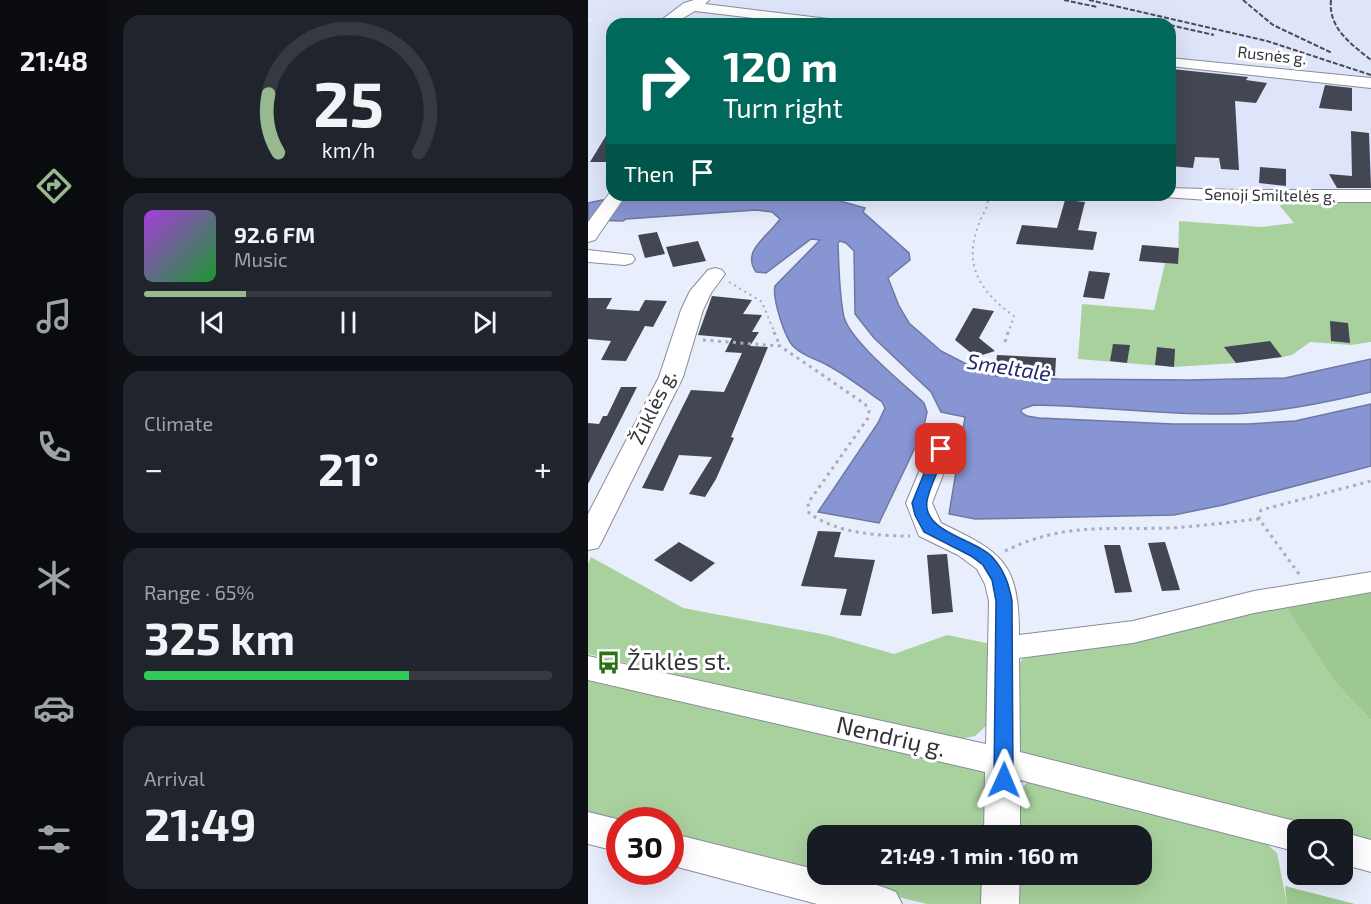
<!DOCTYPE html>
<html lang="en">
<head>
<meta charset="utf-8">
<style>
	body { margin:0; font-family:"Exo 2",sans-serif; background:#20242c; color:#f1f3f6; height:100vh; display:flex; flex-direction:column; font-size:22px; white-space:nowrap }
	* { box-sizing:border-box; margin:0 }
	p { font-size:20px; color:#9ea1a6 }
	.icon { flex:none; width:33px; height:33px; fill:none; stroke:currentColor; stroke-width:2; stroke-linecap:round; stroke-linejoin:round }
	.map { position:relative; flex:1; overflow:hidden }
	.drawer { display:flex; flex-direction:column; gap:15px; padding:15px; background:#0d0f14; width:480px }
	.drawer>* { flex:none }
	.guide { position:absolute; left:18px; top:18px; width:570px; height:183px; border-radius:18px; box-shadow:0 6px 24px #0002; background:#00695c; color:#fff; overflow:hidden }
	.tools { position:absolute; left:699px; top:819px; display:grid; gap:12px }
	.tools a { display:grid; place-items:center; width:66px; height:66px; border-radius:12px; background:#171b24; box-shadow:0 6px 24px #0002; font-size:30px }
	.speed { position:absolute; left:18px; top:807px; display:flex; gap:12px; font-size:30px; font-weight:700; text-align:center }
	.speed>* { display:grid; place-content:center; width:78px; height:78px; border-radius:50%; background:#171b24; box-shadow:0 6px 24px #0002; line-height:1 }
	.speed .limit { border:9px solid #d22; background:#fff; color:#111 }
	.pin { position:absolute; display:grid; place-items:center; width:51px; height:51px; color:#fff; margin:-26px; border-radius:12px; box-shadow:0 3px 9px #0006 }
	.me { position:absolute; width:66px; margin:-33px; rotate:1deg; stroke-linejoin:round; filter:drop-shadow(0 0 4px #0008) }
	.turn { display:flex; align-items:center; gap:21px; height:126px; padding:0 18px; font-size:27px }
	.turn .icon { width:78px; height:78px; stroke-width:2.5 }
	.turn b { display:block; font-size:42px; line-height:51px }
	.then { display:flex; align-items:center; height:57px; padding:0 18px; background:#0003; gap:12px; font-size:22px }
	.big { font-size:45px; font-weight:700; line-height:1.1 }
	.drawer .card { flex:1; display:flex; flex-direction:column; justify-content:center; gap:9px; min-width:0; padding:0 21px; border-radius:18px; background:#20242c }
	.drawer .dial { align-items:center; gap:0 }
	.dial svg { height:156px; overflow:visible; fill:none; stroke:#363941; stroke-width:7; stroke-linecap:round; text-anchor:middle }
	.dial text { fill:#f1f3f6; stroke:none }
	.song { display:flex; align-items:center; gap:18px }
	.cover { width:72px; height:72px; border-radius:9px; background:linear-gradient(135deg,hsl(280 70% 55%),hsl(130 70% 35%)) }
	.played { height:6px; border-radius:3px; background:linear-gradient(90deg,#98b88f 25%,#363941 25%) }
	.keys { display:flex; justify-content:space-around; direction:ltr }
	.heat { display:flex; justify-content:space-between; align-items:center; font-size:33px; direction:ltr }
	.charge { height:9px; border-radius:4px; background:linear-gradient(90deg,#34c759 65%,#363941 0) }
	.trip { position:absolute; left:219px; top:825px; width:345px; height:60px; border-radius:18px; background:#171b24; box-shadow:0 6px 24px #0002; font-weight:700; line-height:60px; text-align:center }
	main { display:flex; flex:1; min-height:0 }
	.tab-bar { display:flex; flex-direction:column; width:108px; justify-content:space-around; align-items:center; background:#090b0e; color:#9ea1a6 }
	.tab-bar .icon { width:42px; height:42px }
	.tab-bar .current { color:#98b88f }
	.tab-bar b { font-size:27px; color:#f1f3f6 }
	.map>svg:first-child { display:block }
	.built { fill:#dee4fa }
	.green { fill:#a9d19e }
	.forest { fill:#9dc991 }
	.water { fill:#8795d2; stroke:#6e78a4; stroke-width:1.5 }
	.building { fill:#434753 }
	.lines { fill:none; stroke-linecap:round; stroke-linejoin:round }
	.minor-casing { stroke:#888c9a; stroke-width:2 }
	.path-far1 { stroke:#aaadb9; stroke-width:2; stroke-dasharray:2 4; stroke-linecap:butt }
	.path { stroke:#aaadb9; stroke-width:3; stroke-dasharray:3 4.5; stroke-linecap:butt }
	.minor { fill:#fff; fill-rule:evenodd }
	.rail { stroke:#4a4c53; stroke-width:2; stroke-dasharray:5 2; stroke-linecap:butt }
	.route { fill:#1a73e8; stroke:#114b97; stroke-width:1.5 }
	.labels { text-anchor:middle; stroke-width:6; stroke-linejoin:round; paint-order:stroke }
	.far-street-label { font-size:16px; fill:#32343a; stroke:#fff }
	.street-label { font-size:20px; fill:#32343a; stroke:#fff }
	.water-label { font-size:21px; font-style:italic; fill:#23296f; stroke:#fff }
	.near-poi-label { font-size:24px; fill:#32343a; stroke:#fff; text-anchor:start }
	.near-street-label { font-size:24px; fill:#32343a; stroke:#fff }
</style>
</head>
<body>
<main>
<nav class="tab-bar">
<b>21:48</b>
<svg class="icon current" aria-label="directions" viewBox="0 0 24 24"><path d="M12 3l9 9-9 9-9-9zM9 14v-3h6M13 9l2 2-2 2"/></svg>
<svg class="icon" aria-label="music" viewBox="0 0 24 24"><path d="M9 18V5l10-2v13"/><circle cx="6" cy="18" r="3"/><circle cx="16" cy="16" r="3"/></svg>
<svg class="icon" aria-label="phone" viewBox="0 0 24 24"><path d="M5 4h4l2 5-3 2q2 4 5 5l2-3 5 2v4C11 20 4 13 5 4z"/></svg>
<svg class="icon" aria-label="climate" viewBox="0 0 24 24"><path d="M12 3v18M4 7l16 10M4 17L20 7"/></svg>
<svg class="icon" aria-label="car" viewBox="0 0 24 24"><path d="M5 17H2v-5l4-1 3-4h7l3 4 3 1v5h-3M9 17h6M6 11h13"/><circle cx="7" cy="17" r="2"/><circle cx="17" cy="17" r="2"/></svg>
<svg class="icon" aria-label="filters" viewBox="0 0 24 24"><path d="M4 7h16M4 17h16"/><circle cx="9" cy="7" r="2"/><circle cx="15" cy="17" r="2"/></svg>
</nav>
<section class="drawer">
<div class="card dial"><svg viewBox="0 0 100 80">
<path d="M14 69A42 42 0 1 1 86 69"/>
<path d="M14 69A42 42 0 0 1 9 39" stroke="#98b88f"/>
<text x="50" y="56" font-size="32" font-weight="700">25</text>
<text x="50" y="72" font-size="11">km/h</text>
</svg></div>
<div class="card">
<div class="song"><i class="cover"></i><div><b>92.6 FM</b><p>Music</p></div></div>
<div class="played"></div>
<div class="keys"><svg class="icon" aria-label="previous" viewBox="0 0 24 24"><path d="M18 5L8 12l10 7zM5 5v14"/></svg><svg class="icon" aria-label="pause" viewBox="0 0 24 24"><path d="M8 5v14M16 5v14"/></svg><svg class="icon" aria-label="next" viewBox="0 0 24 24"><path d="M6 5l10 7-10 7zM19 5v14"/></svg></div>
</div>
<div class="card"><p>Climate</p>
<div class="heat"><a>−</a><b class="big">21°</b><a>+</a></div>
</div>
<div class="card"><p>Range · 65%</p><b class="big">325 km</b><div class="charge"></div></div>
<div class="card"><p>Arrival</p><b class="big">21:49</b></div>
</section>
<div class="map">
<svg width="783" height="904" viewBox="0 0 783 904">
	<rect width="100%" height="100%" fill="#e9eefd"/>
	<polygon class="built" points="0,0 783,0 783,193 582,191 582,24 24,24 24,183 14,200 0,203 0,22 5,20 0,19"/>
	<g class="green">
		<polygon points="783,200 783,342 763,345 722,342 704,355 694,357 648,363 586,367 490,359 494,304 566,310 577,263 590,264 591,221 673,227 706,223 692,206 696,201"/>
		<polygon points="3,557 95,608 239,635 306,654 359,635 403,644 400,724 387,736 368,740 0,654 0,564"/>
		<polygon points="697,606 746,681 783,720 783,841 755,834 754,830 739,829 438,755 427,745 428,667 438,655 555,638"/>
		<polygon points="0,676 396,768 403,777 400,835 230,836 230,874 397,875 396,904 339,904 83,841 82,820 0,821"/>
		<path d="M446 780 670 836 689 853 699 904H426L427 875 554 874V836L429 835C430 817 424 785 446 780Z"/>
	</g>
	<g class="forest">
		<polygon points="783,592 783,720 746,681 697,606"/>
		<polygon points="697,886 767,904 699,904"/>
	</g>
	<path class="water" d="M73 195H231L277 208 275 212 321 253 322 260 300 278 311 306 321 323 353 351 388 369 408 376 470 379 601 380 697 378 783 359V392C736 403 687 413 638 414 574 415 510 406 446 405L434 409 433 412 439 416 451 418 585 424H660L707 421 783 404V466L635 505 586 515 387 519 361 514 377 417 353 412 343 392 286 338 267 314 266 251 258 243 252 241 250 243C251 267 251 294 256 317 262 341 317 385 336 403L339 412 335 431 291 523 230 512 290 423 297 408 294 402C276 389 258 375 239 365 228 359 215 356 206 347 197 339 184 298 187 286L232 240 223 239 178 273 168 272C153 250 180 237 192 219L184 212 168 210 38 219 35 221 0 220V203L14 200H40Z"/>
	<g class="building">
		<polygon points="584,69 660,77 658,80 679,83 668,103 647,101 651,170 633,169 631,158 607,157 605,168 582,166 582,72"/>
		<polygon points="737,85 764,88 764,111 731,108"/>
		<polygon points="24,126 24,162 2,162"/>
		<polygon points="763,131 781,133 783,188 749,188 741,174 764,176"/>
		<polygon points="672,167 698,169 698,186 671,183"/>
		<polygon points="477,200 497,202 490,230 509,232 505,250 428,244 434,225 469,228"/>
		<polygon points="69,232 77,254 57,258 50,235"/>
		<polygon points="110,241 118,261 85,267 78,247"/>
		<polygon points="554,245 591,248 590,264 551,261"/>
		<polygon points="501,271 522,273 516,299 495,297"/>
		<polygon points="124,296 164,300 155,314 174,315 164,332 171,332 162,346 180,347 143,437 146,438 128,479 117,497 101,494 124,457 91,455 75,491 54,488 103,390 136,392 154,353 137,352 144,338 110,335"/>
		<polygon points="0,298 24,298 18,309 51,311 57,300 79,301 65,327 57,326 38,361 13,360 23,341 0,339"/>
		<polygon points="385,308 406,311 391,338 407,351 388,357 367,340"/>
		<polygon points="742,321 760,323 762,343 743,341"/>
		<polygon points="682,341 694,357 648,363 636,347"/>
		<polygon points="525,344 542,345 539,363 522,361"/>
		<polygon points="569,347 587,349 586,367 567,365"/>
		<polygon points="409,355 468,358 467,376 407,373"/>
		<polygon points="33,387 49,387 0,484 0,423 11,424 15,416 19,416"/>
		<polygon points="230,531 253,532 246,557 287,560 273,616 252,615 259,589 213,586"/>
		<polygon points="91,542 127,563 103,582 66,560"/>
		<polygon points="577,542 592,590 574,591 560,543"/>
		<polygon points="516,545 532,545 544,592 527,593"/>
		<polygon points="359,554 365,612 344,614 339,555"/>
	</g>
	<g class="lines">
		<defs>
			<g id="minor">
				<polygon points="106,0 121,0 117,4 249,20 256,24 216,24 107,11 85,24 68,24 96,3"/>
				<polygon points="582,58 783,78 783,88 582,66"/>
				<polygon points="582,188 649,190 783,190 783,202 649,202 576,197 574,195 582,195"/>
				<polygon points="23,191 24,195 38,195 7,240 0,242 0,222"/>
				<polygon points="0,250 44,255 47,259 44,263 37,265 0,262"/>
				<polygon points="127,268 134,270 137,274 123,293 115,310 95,377 14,541 10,548 0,550 0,514 71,377 93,310 102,291 120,270"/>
				<path d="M360 424 369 426 372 431 344 503 353 523C415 553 431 562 431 635L545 621 666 591 783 572V592L666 613 545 643 431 658 432 752 723 825 725 830H710V852L432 780V836H396L397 772 0 680V656L398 744 401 601 397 584 389 569 370 555 331 536 318 503 348 431 351 426Z"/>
				<polygon points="0,812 33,820 32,852 0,844"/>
				<polygon points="754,832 783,840 783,872 754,864"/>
				<path d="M82 833 230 870V874C256 874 283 882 308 892L314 904H229L82 865Z"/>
				<polygon points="394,874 432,874 431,904 393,904"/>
			</g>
		</defs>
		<use href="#minor" class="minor-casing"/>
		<g class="path-far1">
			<path d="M399 195C402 206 396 211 392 221 374 264 391 291 426 316L420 334"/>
			<polyline points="141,282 174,302 187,334"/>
		</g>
		<g class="path">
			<polyline points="186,332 192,346"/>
			<path d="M115 340 192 346 277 404 281 411 280 418 220 503 221 513C248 533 289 536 322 536"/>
			<polyline points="417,342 420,332"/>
			<path d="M417 551C476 522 521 530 584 528 613 526 642 522 671 519"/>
			<polyline points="711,574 671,519 673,510 783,481"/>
		</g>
		<use href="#minor" class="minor"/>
		<g class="rail">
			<polyline points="476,0 509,7"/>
			<polyline points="501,0 679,41 783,75"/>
			<polyline points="655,0 685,25 744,53"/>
			<path d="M743 0C740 28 763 44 783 60"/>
			<polyline points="582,25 626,35"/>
		</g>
	</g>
	<path class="route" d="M353 444 360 449C353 465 342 484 339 501 334 533 390 539 406 559 417 572 421 585 424 601L425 780 422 786 416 788 409 786 406 780 408 601 404 580 395 565 383 556 336 532 327 515 324 503 346 449Z"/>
	<defs>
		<symbol id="bus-bare" viewBox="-9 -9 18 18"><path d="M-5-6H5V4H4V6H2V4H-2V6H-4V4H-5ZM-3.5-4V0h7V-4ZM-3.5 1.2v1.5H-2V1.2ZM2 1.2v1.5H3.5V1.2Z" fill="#2b7111" stroke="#fff" stroke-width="2.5" paint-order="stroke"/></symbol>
	</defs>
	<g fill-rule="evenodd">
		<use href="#bus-bare" x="4" y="646" width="33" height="33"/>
	</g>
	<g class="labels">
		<g class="far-street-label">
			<text transform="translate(684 55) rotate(6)" y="6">Rusnės g.</text>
			<text transform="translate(682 195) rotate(1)" y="6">Senoji Smiltelės g.</text>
		</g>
		<g class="street-label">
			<text transform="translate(65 407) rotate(-64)" y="7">Žūklės g.</text>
		</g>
		<g class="water-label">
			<text transform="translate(421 368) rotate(9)" y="7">Smeltalė</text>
		</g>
		<g class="near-poi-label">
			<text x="39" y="670">Žūklės st.</text>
		</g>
		<g class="near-street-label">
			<text transform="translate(303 737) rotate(13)" y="8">Nendrių g.</text>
		</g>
	</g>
</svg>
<div class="tools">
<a><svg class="icon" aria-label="search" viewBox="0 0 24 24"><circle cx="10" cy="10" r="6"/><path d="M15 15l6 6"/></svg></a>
</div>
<div class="speed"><div class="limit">30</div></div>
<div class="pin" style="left:353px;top:449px;background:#d93025"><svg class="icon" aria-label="arrive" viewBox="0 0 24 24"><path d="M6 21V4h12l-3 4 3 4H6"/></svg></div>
<svg class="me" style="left:416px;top:780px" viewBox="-20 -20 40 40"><path d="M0-17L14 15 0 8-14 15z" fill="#1a73e8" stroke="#fff" stroke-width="4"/></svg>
<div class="trip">21:49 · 1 min · 160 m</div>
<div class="guide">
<div class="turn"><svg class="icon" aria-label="right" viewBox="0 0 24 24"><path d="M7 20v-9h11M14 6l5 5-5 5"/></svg><div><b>120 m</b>Turn right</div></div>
<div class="then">Then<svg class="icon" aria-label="arrive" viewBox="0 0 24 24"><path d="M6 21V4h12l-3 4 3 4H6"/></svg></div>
</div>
</div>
</main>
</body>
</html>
